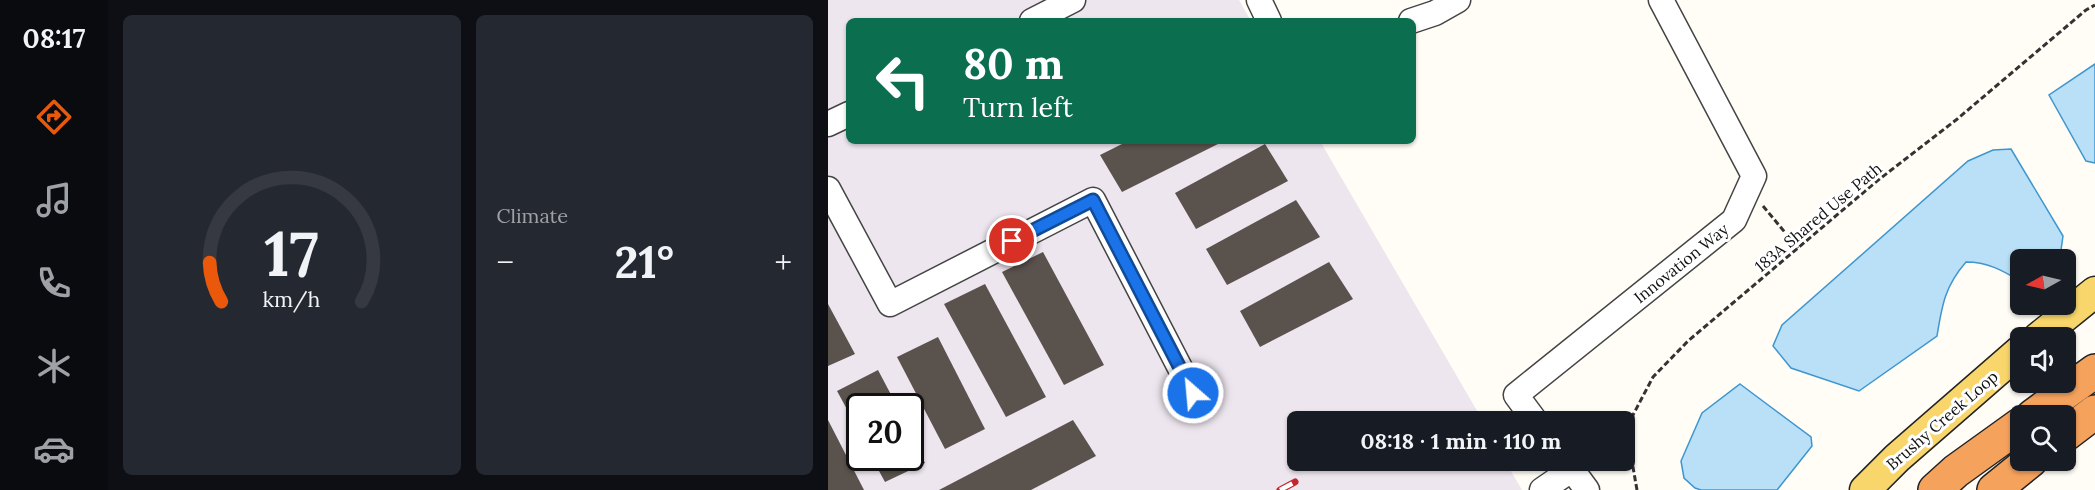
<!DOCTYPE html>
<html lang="en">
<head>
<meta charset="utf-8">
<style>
	body { margin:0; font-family:Lora,serif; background:#242831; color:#f1f3f6; height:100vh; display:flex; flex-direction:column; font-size:22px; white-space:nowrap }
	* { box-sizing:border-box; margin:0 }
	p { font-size:20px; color:#9ea1a6 }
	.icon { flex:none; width:33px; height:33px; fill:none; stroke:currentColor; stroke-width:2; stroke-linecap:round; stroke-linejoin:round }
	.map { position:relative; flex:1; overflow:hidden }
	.details { display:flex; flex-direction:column; gap:15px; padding:15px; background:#0d0f14; width:720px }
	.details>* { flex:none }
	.banner { position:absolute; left:18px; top:18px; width:570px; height:126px; border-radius:9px; box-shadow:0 2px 4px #0004; background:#0b6e4f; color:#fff; overflow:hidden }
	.needle { width:39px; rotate:262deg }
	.tools { position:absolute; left:1182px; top:249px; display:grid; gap:12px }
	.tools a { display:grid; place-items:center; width:66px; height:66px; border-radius:9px; background:#171b24; box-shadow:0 2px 4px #0004; font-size:30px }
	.speed { position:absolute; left:18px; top:393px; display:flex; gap:12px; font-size:30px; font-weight:700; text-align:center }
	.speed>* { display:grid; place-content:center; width:78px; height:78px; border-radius:50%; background:#171b24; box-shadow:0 2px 4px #0004; line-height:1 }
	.speed .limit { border:3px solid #111; border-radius:9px; background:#fff; color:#111 }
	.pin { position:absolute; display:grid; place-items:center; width:51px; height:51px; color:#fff; margin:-26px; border:3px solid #fff; border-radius:50%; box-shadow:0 2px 6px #0007 }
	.me { position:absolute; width:66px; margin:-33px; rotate:333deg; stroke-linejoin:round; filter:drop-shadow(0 0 4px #0008) }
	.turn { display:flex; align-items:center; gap:21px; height:126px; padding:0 18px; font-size:27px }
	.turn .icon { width:78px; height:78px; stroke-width:2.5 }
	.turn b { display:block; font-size:42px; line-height:51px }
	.big { font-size:45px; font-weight:700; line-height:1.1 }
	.details .tile { flex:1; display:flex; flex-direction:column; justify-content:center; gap:9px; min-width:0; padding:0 21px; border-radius:9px; background:#242831 }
	.details .dial { align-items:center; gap:0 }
	.dial svg { height:156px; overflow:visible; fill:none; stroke:#363941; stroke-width:7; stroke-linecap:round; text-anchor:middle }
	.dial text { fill:#f1f3f6; stroke:none }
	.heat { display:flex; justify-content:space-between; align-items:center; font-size:33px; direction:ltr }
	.details .tiles { flex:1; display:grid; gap:15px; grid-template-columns:repeat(2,1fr) }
	.trip { position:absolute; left:459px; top:411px; width:348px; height:60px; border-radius:9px; background:#171b24; box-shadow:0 2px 4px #0004; font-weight:700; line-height:60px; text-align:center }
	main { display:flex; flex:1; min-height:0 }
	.menu { display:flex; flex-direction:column; width:108px; justify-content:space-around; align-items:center; background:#090b0e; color:#9ea1a6 }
	.menu .icon { width:42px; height:42px }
	.menu .selected { color:#ea580c }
	.menu b { font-size:27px; color:#f1f3f6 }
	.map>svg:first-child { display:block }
	.industrial { fill:#eee6ef; fill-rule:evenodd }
	.water { fill:#b9e0f7; stroke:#3f96cf; stroke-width:1.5 }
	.building { fill:#5a524d }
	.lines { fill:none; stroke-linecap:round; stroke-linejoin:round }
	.minor-casing { stroke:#444; stroke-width:27 }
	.major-casing { stroke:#222; stroke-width:33 }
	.highway-casing { stroke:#222; stroke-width:36 }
	.path { stroke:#333; stroke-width:3; stroke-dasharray:6 3; stroke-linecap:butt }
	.minor { stroke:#fff; stroke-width:24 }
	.major { stroke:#f9d66b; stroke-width:30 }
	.highway { stroke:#f5a25d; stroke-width:33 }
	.rail-casing { stroke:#c4262e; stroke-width:7 }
	.rail { stroke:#fff; stroke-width:4.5; stroke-dasharray:14; stroke-linecap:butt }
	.route-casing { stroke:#114b97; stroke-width:15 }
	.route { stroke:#1a73e8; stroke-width:10 }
	.labels { text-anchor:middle; stroke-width:6; stroke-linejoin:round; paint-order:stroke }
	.street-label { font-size:16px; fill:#111; stroke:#fff }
</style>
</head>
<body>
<main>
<nav class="menu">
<b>08:17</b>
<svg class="icon selected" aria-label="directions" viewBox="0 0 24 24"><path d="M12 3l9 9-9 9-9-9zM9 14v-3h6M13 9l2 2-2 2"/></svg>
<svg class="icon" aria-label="music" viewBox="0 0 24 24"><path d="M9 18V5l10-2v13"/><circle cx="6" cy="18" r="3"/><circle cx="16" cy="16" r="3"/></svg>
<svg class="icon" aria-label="phone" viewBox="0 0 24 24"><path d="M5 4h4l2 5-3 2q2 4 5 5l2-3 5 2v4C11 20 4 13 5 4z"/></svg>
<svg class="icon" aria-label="climate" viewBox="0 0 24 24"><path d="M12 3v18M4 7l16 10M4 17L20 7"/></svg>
<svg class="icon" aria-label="car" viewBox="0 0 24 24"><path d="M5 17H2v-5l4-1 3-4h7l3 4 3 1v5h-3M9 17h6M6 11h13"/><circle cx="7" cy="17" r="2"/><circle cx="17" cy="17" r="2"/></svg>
</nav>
<section class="details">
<div class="tiles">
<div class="tile dial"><svg viewBox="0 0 100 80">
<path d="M14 69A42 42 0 1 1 86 69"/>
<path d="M14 69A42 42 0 0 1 8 49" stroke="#ea580c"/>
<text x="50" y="56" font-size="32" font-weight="700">17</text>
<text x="50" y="72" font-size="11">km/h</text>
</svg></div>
<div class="tile"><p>Climate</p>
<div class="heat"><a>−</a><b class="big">21°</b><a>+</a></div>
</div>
</div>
</section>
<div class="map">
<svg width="1267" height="490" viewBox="0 0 1267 490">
	<rect width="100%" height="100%" fill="#fffdf5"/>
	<path class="industrial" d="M0 0H411L423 21H21V141H492L655 421 470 422V460L677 461 694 490H0ZM32 406H82V458H32Z"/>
	<g class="water">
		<polygon points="1267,64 1267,163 1258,161 1221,95"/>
		<path d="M1183 149 1235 236 1232 257 1228 259 1192 260V281C1174 270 1159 262 1138 262 1117 286 1114 305 1109 336L1031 391 963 368 945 346 954 325 1140 161 1165 150Z"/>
		<polygon points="912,384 983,437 984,446 949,490 873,490 867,488 856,478 853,461 874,413"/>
	</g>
	<g class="building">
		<polygon points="300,141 396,141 294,192 272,155"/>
		<polygon points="437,144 460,181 368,229 347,193"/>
		<polygon points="468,200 492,237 399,285 378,249"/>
		<polygon points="215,252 276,365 236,385 174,272"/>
		<polygon points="501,262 525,299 432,347 412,311"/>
		<polygon points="157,284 218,397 178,417 116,304"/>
		<polygon points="0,304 27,354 0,366"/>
		<polygon points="110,337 157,429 117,449 69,357"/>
		<polygon points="50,370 69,406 32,406 32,433 9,391"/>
		<polygon points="0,420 36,490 0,490"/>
		<polygon points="245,420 268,456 203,490 111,490"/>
		<polygon points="82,434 97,463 57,482 44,458 82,458"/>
	</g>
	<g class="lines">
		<defs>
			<g id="minor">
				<polyline points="431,0 441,21"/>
				<polyline points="204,21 245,0"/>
				<polyline points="583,21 607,13 630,0"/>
				<polyline points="0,124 21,114"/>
				<polyline points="0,189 62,304 265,200 365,393"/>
				<polyline points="708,422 688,395 906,220 926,176 833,0"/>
				<polyline points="737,460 759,490"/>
				<polyline points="714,490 743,470"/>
			</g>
			<g id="major">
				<polyline points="1210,338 1267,292"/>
				<polyline points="1037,490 1069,458 1192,351"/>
			</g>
			<g id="highway">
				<polyline points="1205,416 1267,371"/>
				<polyline points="1238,434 1267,412"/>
				<polyline points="1107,490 1128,471 1192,425"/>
				<polyline points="1166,490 1203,460"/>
			</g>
		</defs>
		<use href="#minor" class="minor-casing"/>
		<use href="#major" class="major-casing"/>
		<use href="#highway" class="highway-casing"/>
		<g class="path">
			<polyline points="935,206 970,248"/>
			<polyline points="809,490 802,450 805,415 825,377 860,341 1049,181 1128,120 1258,10 1267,5"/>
		</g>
		<use href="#minor" class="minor"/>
		<use href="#major" class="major"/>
		<use href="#highway" class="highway"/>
		<defs>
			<polyline id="rail" points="452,490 467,482"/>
		</defs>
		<use href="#rail" class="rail-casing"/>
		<use href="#rail" class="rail"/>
	</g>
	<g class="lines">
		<defs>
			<polyline id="route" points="184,241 265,200 365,393"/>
		</defs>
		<use href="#route" class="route-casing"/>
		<use href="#route" class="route"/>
	</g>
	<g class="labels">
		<g class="street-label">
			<text transform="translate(990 217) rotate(-40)" y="6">183A Shared Use Path</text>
			<text transform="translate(853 263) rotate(-39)" y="6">Innovation Way</text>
			<text transform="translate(1114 420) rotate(-41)" y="6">Brushy Creek Loop</text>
		</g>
	</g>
</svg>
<div class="tools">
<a><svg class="needle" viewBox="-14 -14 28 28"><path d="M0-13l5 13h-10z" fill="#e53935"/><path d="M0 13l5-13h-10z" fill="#9ea1a6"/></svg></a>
<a><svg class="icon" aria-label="sound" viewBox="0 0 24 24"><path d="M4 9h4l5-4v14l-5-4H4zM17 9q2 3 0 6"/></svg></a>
<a><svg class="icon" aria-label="search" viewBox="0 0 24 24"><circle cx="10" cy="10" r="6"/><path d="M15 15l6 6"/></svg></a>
</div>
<div class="speed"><div class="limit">20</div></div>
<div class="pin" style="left:184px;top:241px;background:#d93025"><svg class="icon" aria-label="arrive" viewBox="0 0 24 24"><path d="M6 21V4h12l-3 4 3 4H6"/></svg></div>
<svg class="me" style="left:365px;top:393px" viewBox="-20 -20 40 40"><circle r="17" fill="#1a73e8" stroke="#fff" stroke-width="3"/><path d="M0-11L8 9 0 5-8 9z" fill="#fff"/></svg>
<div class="trip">08:18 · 1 min · 110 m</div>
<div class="banner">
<div class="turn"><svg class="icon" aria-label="left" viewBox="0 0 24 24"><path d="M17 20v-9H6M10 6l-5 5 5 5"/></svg><div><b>80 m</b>Turn left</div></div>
</div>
</div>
</main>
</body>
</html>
